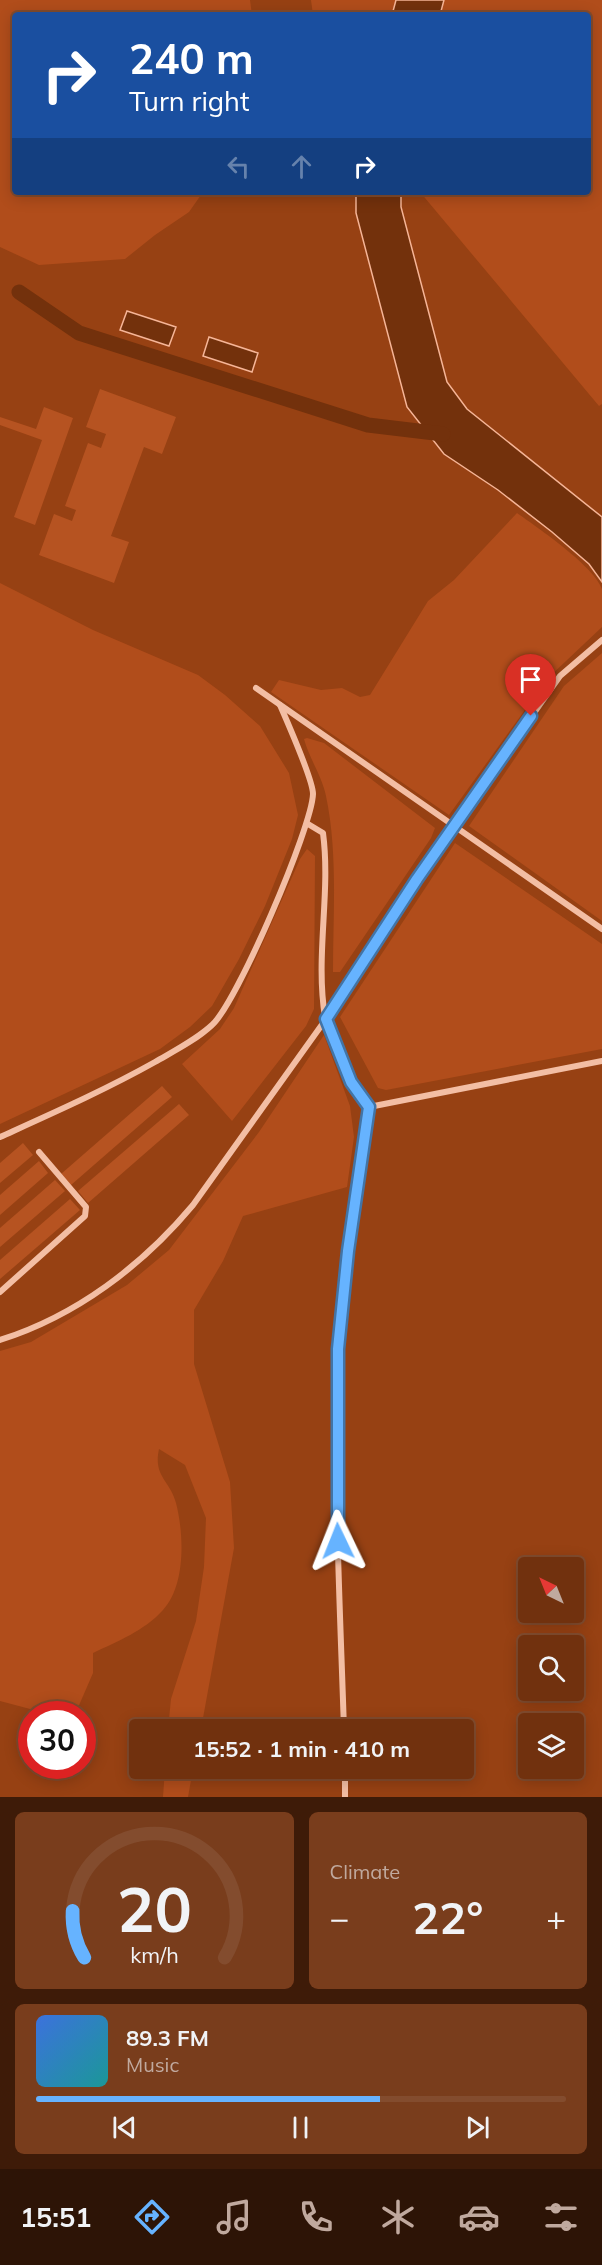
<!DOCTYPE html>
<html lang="en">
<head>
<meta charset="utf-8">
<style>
	body { margin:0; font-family:Mulish,sans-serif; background:#793d1c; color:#f1f3f6; height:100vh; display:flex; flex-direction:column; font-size:22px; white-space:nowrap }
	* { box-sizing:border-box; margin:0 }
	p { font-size:20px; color:#c0a99e }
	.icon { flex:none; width:33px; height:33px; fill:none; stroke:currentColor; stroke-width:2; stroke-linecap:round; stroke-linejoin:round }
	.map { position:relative; height:1797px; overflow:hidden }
	.details { display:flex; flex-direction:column; gap:15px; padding:15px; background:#3e1b08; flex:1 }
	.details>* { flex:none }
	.banner { position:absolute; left:12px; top:12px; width:579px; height:183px; border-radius:6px; box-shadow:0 3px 15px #0003,0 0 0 2px #834c2e; background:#1a4fa0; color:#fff; overflow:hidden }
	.needle { width:39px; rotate:317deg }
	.buttons { position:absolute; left:518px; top:1557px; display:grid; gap:12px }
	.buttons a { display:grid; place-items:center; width:66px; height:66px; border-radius:6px; background:#71310e; box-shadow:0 3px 15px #0003,0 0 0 2px #834c2e; font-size:30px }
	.speed { position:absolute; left:18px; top:1701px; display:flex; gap:12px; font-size:30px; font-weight:700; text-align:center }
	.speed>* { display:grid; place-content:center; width:78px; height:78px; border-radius:50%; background:#71310e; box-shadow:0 3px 15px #0003,0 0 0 2px #834c2e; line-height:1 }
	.speed .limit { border:9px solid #d22; background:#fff; color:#111 }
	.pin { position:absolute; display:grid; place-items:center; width:51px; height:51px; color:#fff; margin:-62px -26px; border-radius:50% 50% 50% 0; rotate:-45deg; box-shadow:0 0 6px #0007 }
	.pin .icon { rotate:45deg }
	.me { position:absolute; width:66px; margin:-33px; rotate:358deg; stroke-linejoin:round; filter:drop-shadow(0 0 4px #0008) }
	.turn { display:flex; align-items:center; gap:21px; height:126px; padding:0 18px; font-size:27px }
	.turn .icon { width:78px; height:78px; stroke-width:2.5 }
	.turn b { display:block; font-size:42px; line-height:51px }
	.lanes { display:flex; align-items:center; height:57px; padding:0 18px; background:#0003; justify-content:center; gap:30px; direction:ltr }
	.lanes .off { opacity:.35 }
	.big { font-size:45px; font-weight:700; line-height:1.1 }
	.details .widget { flex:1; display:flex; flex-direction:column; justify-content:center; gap:9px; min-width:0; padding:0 21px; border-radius:9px; background:#793d1c }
	.details .dial { align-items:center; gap:0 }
	.dial svg { height:156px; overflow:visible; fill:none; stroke:#834c2e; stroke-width:7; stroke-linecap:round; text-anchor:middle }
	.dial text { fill:#f1f3f6; stroke:none }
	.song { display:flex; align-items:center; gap:18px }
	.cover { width:72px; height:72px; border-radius:9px; background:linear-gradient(135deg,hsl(220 70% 55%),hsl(180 70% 35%)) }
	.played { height:6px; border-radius:3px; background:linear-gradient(90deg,#66b3ff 65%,#834c2e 65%) }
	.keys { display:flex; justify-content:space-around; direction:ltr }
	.heat { display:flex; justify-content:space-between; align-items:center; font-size:33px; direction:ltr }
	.details .tiles { flex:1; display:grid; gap:15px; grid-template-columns:1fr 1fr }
	.widget:last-child { grid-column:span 2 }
	.trip { position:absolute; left:129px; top:1719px; width:345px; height:60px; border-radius:6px; background:#71310e; box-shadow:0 3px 15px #0003,0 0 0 2px #834c2e; font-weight:700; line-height:60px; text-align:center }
	.tabs { display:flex; height:96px; justify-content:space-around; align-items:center; background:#2d1406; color:#c0a99e }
	.tabs .icon { width:42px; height:42px }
	.tabs .on { color:#66b3ff }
	.tabs b { font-size:27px; color:#f1f3f6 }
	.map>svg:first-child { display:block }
	.green { fill:#b14d1b }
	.water { fill:#73310c; stroke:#f6b597; stroke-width:1.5 }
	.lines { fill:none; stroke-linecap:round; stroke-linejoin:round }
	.canal { stroke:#73310c; stroke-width:15 }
	.building { fill:#b65321 }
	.street { stroke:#f3bea4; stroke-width:6 }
	.street-bridge { stroke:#f3bea4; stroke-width:6 }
	.route-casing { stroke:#4274a6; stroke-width:15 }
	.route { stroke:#66b3ff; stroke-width:10 }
</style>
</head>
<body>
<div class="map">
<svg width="602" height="1797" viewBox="0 0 602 1797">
	<rect width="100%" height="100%" fill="#974113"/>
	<g class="green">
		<polygon points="0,0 250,0 252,15 15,15 15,192 203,192 189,212 155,235 125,259 39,265 0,247"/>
		<polygon points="311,0 396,0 392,15 313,15"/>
		<polygon points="444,0 602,0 602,404 599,406 420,192 588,192 588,15 440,15"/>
		<path d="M517 513C538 528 594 566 602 589 602 599 602 616 602 627L548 678 449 815 271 692 279 680 321 690 342 688 360 697 370 695 428 601 454 580Z"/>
		<polygon points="0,583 93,630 198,675 225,695 260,726 289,773 298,815 292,839 265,906 239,959 212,1006 190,1027 160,1049 0,1124"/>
		<polygon points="602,653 602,921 469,826 564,686"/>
		<path d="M307 738 324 743 435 828 431 838 340 972H333C333 913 338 853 326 796 322 776 309 758 304 739Z"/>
		<polygon points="455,843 602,944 602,1049 386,1090 378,1088 340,1017"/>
		<polygon points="307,849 315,856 314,1009 306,1026 232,1121 182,1064 220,1029 234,1008 300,859"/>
		<path d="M324 1035 350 1106 354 1137 347 1187 243 1216 223 1261 194 1310V1364L230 1482 234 1548 201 1729H168L171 1699 196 1621 204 1567 206 1518 185 1465 159 1449C153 1477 170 1480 176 1503 184 1534 186 1585 163 1610 144 1631 118 1641 93 1653V1673L77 1710 72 1714H49L0 1701V1351L31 1342 127 1285 169 1250 259 1132Z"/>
		<polygon points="165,1769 193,1769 188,1797 163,1797"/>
	</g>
	<g class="water">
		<polygon points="396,0 444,0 440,15 392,15"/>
		<polygon points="356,192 401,192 401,207 447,382 467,409 602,517 602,582 589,564 552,532 498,490 444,454 407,407 356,213"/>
		<polygon points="127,311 176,327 169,346 120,330"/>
		<polygon points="209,337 258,353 252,372 203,356"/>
	</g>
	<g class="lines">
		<polyline class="canal" points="19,292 79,333 368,425 443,434"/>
	</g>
	<g class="building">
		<polygon points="100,389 176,417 162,454 144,447 111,536 129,542 114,583 39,555 54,514 72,521 76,510 65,506 88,443 101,448 106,434 86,427"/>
		<polygon points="44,407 73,418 35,525 14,517 42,440 0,425 0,417 36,429"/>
		<polygon points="162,1086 172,1097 71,1185 61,1174"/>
		<polygon points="179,1104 189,1115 88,1203 78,1191"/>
		<polygon points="23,1143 33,1155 0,1183 0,1163"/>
		<polygon points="39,1161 48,1173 0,1215 0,1195"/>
		<polygon points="55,1180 65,1191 0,1247 0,1228"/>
		<polygon points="70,1199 80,1210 0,1279 0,1260"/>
	</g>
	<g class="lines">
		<g class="street">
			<polyline points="256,688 602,929"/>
			<polyline points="463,813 560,676 602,640"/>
			<path d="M308 824 323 833C331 893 315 956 325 1017 330 1044 353 1084 369 1107 357 1188 341 1270 338 1351 333 1477 340 1604 344 1730"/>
			<polyline points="369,1107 602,1061"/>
			<path d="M0 1137C53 1113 105 1090 155 1062 174 1051 196 1040 212 1025 237 1003 312 827 313 794 313 781 287 721 280 705"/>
			<polyline points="0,1292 85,1216 86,1207 39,1152"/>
			<path d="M0 1340C76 1316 142 1266 193 1205L326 1019 442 843"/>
			<polyline points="345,1768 345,1797"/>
		</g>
		<polyline class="street-bridge" points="442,843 463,813"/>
	</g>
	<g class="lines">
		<defs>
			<polyline id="route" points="338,1541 338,1349 348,1251 369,1107 351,1082 326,1019 417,879 531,716"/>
		</defs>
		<use href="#route" class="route-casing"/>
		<use href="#route" class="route"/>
	</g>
</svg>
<div class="buttons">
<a><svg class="needle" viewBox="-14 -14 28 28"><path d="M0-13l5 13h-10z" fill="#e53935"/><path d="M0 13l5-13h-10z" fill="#c0a99e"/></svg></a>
<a><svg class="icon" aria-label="search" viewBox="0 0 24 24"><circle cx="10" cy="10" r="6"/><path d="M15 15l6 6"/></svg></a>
<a><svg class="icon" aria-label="layers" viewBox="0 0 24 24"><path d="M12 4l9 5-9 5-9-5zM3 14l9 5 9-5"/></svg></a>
</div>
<div class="speed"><div class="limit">30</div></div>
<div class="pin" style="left:531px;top:716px;background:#d93025"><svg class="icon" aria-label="arrive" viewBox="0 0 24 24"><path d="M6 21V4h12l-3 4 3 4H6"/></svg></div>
<svg class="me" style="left:338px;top:1541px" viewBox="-20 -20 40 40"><path d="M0-17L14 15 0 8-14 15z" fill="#66b3ff" stroke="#fff" stroke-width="4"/></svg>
<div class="trip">15:52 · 1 min · 410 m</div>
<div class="banner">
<div class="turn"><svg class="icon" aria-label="right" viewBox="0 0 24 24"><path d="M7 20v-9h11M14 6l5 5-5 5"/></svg><div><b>240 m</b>Turn right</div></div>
<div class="lanes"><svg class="icon off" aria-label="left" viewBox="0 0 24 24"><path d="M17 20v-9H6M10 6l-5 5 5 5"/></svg><svg class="icon off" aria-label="ahead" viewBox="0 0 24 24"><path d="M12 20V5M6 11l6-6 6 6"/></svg><svg class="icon" aria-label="right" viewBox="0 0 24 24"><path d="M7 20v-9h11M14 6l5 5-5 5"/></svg></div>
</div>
</div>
<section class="details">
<div class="tiles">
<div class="widget dial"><svg viewBox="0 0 100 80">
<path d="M14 69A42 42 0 1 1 86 69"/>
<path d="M14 69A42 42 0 0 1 8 45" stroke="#66b3ff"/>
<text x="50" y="56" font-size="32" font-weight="700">20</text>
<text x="50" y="72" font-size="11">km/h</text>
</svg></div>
<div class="widget"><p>Climate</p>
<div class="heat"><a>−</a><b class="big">22°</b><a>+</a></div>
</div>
<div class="widget">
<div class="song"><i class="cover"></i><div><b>89.3 FM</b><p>Music</p></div></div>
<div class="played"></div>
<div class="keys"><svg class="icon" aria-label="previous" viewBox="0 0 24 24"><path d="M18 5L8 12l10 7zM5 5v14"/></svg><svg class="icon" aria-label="pause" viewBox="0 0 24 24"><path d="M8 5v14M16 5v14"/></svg><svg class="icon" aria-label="next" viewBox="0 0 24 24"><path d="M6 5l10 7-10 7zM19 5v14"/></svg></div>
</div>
</div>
</section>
<nav class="tabs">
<b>15:51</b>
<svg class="icon on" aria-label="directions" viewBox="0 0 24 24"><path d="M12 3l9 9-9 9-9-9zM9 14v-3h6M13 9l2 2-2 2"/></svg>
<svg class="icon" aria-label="music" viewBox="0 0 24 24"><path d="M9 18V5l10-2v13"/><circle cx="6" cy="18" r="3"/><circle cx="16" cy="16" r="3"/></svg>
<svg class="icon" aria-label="phone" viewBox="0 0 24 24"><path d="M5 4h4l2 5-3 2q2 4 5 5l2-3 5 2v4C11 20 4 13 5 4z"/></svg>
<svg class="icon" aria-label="climate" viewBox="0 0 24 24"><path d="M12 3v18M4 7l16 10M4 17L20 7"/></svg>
<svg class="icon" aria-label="car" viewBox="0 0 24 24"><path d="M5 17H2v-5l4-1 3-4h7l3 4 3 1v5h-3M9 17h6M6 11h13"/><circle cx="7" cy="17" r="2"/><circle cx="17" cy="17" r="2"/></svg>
<svg class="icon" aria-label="filters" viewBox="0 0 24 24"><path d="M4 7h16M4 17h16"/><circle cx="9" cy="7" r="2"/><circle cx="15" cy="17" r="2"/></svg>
</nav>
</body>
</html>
